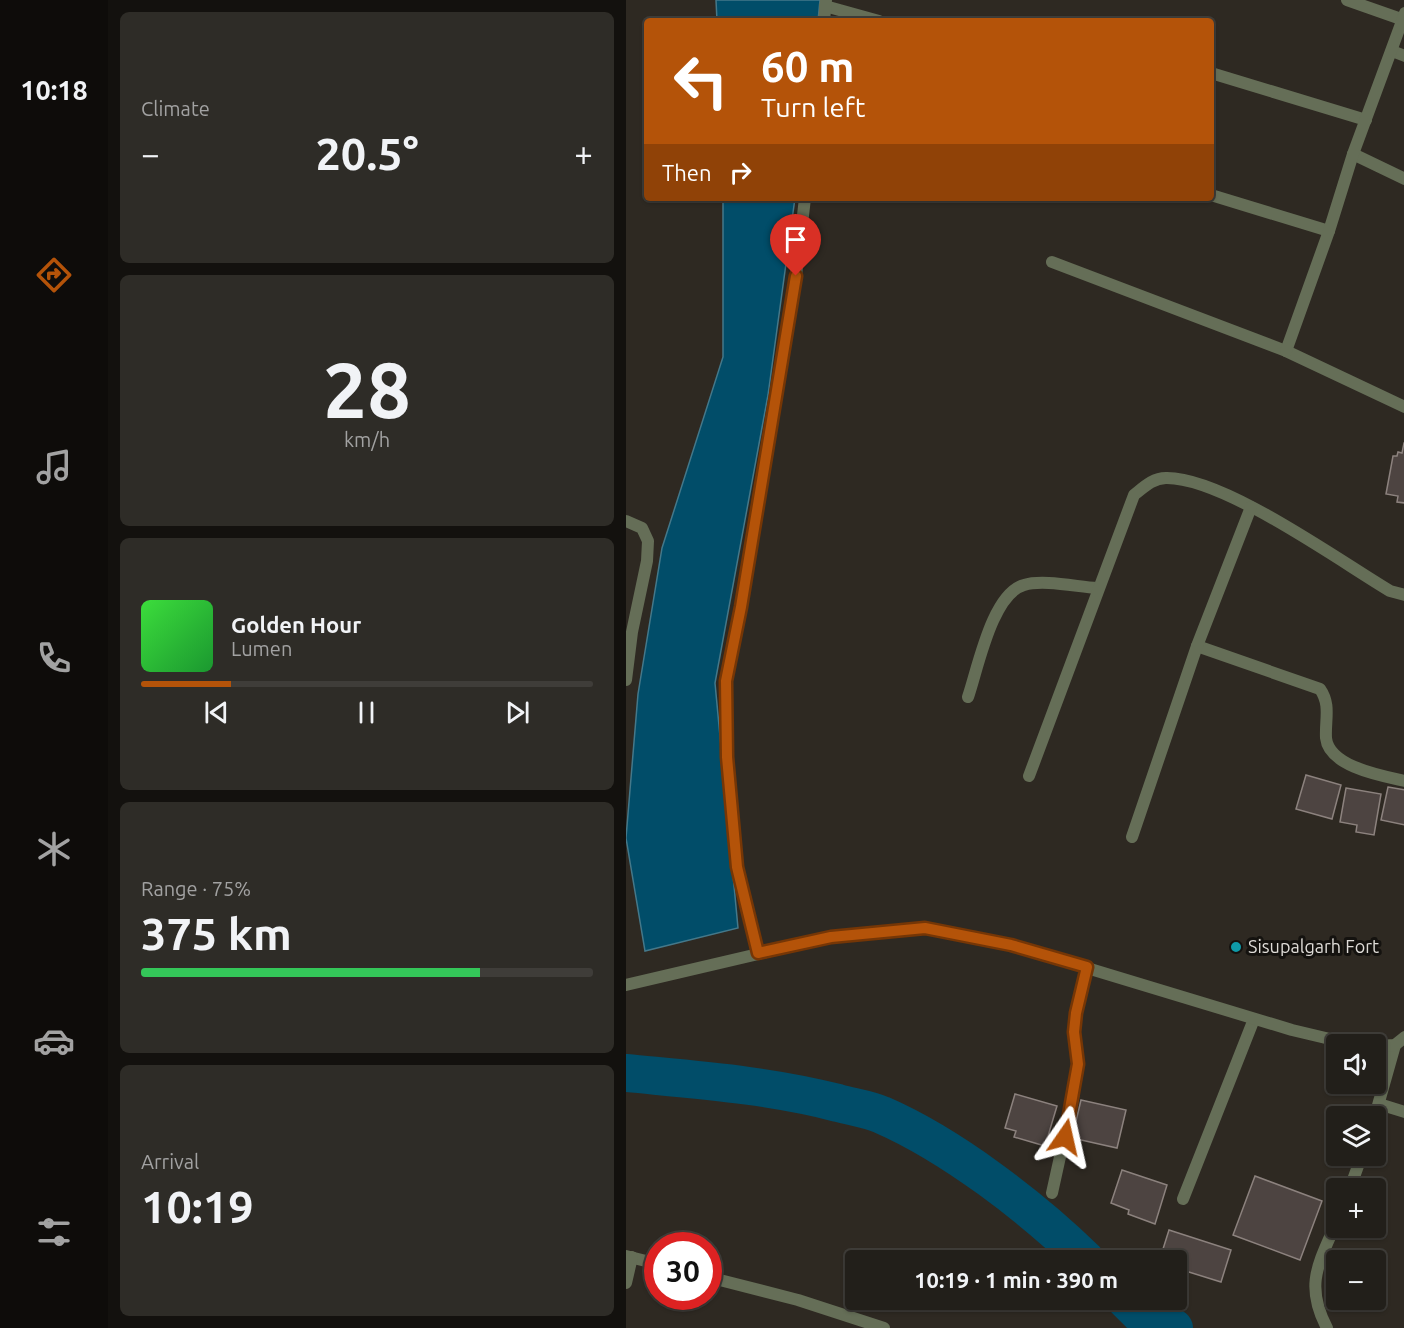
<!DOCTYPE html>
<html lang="en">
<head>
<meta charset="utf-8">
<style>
	body { margin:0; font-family:Ubuntu,sans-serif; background:#2e2c27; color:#f1f3f6; height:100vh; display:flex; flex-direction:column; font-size:22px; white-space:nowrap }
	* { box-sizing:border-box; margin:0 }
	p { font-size:20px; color:#a2a2a2 }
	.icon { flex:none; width:33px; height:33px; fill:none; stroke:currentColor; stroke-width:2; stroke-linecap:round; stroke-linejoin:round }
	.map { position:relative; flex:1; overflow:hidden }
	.side { display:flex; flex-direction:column; gap:12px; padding:12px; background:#13110e; width:518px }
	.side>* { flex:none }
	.hud { position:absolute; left:18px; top:18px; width:570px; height:183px; border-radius:6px; box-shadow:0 2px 4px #0004,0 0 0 2px #3f3d39; background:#b45309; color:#fff; overflow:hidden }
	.controls { position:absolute; left:700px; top:1034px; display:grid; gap:12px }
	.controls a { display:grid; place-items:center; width:60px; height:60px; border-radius:6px; background:#221f1a; box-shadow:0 2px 4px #0004,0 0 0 2px #3f3d39; font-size:30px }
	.speed { position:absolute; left:18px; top:1232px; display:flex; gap:12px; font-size:30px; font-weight:700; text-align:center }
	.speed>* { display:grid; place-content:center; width:78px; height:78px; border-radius:50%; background:#221f1a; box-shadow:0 2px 4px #0004,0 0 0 2px #3f3d39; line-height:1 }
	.speed .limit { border:9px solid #d22; background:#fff; color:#111 }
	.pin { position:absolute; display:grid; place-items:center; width:51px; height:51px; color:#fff; margin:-62px -26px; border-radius:50% 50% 50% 0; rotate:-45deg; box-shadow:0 0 6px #0007 }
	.pin .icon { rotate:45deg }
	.me { position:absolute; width:66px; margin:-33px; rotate:11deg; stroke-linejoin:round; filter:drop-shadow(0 0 4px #0008) }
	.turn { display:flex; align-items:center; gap:21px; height:126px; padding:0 18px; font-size:27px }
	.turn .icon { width:78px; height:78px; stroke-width:2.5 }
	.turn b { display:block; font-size:42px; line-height:51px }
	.then { display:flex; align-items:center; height:57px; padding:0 18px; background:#0003; gap:12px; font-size:22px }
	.big { font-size:45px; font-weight:600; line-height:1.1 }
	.side .widget { flex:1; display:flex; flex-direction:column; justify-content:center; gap:9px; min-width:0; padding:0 21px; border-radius:9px; background:#2e2c27 }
	.side .dial { align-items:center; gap:0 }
	.dial b { font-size:78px; line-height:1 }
	.song { display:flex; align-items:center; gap:18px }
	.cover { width:72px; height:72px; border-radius:9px; background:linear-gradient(135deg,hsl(120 70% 55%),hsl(130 70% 35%)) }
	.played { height:6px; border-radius:3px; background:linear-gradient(90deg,#b45309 20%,#3f3d39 20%) }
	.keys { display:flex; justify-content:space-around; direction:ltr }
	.heat { display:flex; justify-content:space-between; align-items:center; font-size:33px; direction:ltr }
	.charge { height:9px; border-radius:4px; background:linear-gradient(90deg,#34c759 75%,#3f3d39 0) }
	.trip { position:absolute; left:219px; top:1250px; width:342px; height:60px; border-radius:6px; background:#221f1a; box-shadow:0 2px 4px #0004,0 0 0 2px #3f3d39; font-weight:600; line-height:60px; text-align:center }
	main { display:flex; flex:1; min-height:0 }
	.tabs { display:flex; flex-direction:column; width:108px; justify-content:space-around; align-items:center; background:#0e0c0a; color:#a2a2a2 }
	.tabs .icon { width:42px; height:42px }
	.tabs .on { color:#b45309 }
	.tabs b { font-size:27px; color:#f1f3f6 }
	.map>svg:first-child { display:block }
	.water { fill:#014d69; stroke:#44788a; stroke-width:1.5 }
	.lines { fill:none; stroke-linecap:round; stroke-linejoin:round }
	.river { stroke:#014d69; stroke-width:38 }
	.building { fill:#4d4441; stroke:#8c827e; stroke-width:1.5 }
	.service { stroke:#656e57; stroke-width:12 }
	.minor { stroke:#656e57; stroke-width:12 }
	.tertiary { stroke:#656e57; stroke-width:12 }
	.route-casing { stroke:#753606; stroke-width:15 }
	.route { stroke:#b45309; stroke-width:10 }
	.culture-dot { fill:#0f9aa8; stroke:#14120f; stroke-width:2 }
	.labels { text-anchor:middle; stroke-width:6; stroke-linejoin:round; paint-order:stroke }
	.poi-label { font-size:18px; fill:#dfdcd8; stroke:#14120f; text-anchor:start }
</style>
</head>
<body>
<main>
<nav class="tabs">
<b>10:18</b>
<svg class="icon on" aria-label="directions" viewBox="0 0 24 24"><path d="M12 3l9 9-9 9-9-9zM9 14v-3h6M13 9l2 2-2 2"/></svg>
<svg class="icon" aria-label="music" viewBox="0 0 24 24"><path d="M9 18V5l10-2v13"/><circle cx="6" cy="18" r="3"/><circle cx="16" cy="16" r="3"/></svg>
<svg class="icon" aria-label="phone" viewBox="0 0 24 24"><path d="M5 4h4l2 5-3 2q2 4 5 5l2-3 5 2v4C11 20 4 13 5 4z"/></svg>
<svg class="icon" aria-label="climate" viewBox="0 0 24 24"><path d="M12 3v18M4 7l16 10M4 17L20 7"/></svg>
<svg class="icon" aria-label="car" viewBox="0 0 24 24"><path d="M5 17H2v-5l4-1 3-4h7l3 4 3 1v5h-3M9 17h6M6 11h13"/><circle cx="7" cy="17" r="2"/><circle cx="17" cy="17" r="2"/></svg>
<svg class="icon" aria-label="filters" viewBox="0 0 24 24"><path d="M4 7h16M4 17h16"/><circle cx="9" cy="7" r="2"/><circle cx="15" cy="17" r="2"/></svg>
</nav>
<section class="side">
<div class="widget"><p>Climate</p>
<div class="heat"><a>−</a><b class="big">20.5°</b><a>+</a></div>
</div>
<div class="widget dial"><b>28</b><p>km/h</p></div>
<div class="widget">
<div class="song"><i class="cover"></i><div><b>Golden Hour</b><p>Lumen</p></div></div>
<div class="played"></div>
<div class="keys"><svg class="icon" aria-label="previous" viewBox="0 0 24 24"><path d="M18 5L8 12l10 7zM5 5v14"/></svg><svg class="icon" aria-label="pause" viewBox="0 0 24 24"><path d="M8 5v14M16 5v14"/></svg><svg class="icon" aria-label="next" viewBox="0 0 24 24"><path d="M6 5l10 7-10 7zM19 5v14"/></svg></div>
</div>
<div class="widget"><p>Range · 75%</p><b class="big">375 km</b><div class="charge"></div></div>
<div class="widget"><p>Arrival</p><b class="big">10:19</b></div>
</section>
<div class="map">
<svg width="779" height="1328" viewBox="0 0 779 1328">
	<rect width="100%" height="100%" fill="#2e2922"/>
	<g class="water">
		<polygon points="90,0 194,0 192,21 91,21"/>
		<polygon points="97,198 169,198 142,395 89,683 112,928 19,951 0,838 12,694 36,548 97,357"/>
	</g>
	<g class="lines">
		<g class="river">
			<path d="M0 1073C71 1080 143 1085 212 1103 226 1107 243 1109 256 1115 325 1145 407 1208 460 1260"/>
			<polyline points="499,1299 519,1319 548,1328"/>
		</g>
	</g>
	<g class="building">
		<polygon points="778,443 779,443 779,503 771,502 772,496 760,494 767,456 771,456 772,452 776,453"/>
		<polygon points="680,775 715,785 706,819 670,809"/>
		<polygon points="762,787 779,790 779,825 755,820"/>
		<polygon points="720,788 755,794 748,835 730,832 731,825 714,822"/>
		<polygon points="389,1094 431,1106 419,1146 388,1137 390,1131 379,1128"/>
		<polygon points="455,1100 500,1110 491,1148 446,1138"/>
		<polygon points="496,1170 541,1185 529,1224 502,1214 503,1210 485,1203"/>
		<polygon points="629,1176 696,1201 674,1260 607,1235"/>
		<polygon points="543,1230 605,1250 595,1282 550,1268 550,1260 546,1260 548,1253 537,1249"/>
	</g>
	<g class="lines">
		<g class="service">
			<polyline points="0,521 16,528 22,541 21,561 6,632 0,680"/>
			<path d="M342 697C352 668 366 594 398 585 417 579 452 587 471 588"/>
		</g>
		<g class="minor">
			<polyline points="721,0 775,19"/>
			<polyline points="199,6 253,21"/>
			<polyline points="198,21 200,0"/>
			<polyline points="766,51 779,56"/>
			<polyline points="585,73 740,120"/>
			<polyline points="727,154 779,179"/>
			<polyline points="585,195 703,231"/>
			<polyline points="426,262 660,351 779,407"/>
			<polyline points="660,351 703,231 727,154 779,13"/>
			<path d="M571 646 694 689C705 705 699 719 700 738 703 767 757 776 779 781"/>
			<path d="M403 776 508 495C518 487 527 478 540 478 597 477 712 560 764 591L779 595"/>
			<polyline points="506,837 571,646 625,507"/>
			<polyline points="132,953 111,867 101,757 100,681 115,607 170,276 179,198"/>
			<polyline points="753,1104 779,1112"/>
			<polyline points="749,1116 769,1045"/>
			<polyline points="724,1188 736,1155"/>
			<polyline points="426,1193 447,1098 452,1064 448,1032 450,1013 461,967"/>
			<polyline points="557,1199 628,1019"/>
			<polyline points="0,1256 32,1264"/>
			<polyline points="82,1277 172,1300 258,1328"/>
			<polyline points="0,1283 6,1257"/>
			<path d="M701 1328C678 1284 693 1263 711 1221"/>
		</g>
		<g class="tertiary">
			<polyline points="0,985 205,937 299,928 385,945 666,1030 725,1044"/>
			<polyline points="750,1046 769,1045 779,1037"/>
		</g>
	</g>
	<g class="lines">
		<defs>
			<polyline id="route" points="170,276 115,607 100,681 101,757 111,867 132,953 205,937 299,928 385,945 461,967 450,1013 448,1032 452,1064 439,1137"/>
		</defs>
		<use href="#route" class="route-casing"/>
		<use href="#route" class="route"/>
	</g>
	<circle class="culture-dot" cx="610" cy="947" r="6"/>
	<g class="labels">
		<g class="poi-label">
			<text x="622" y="953">Sisupalgarh Fort</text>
		</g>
	</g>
</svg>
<div class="controls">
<a><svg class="icon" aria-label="sound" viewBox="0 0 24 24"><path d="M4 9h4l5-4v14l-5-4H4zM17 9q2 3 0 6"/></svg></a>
<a><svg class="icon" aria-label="layers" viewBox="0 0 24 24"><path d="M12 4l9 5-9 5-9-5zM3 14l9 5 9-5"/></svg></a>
<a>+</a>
<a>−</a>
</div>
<div class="speed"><div class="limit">30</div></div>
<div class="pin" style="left:170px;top:276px;background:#d93025"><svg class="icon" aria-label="arrive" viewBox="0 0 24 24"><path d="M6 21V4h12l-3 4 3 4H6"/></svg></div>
<svg class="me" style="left:439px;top:1137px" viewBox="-20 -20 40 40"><path d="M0-17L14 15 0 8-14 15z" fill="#b45309" stroke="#fff" stroke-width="4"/></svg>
<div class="trip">10:19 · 1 min · 390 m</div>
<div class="hud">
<div class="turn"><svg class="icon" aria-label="left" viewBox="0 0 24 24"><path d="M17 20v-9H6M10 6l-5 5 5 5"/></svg><div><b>60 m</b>Turn left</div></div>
<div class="then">Then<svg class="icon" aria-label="right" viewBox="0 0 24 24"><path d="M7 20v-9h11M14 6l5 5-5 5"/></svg></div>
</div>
</div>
</main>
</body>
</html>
